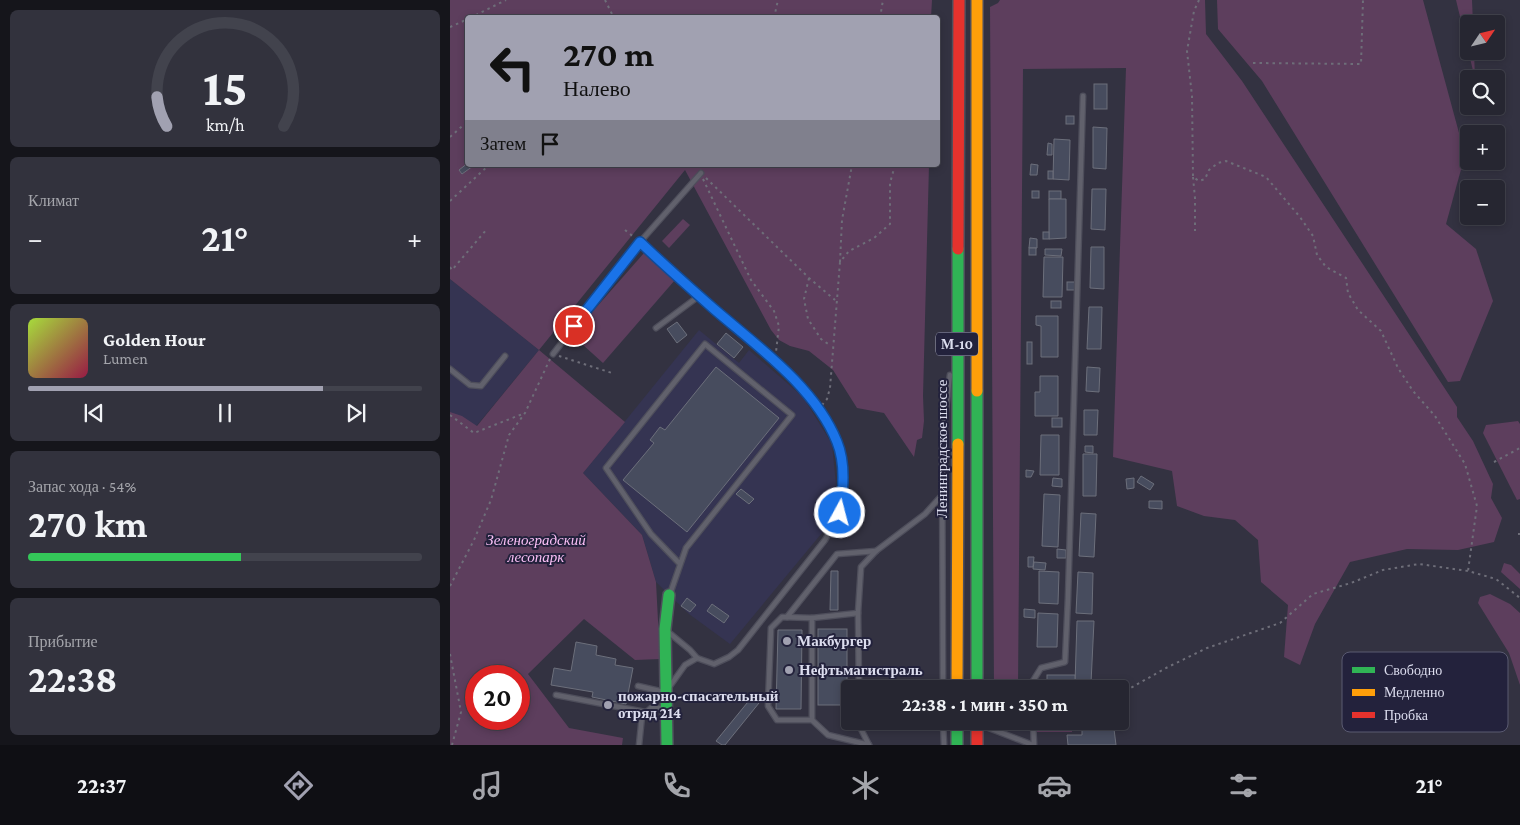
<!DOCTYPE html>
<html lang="ru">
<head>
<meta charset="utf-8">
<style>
	body { margin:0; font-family:"Crimson Pro",serif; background:#32323d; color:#f1f3f6; height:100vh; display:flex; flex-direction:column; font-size:19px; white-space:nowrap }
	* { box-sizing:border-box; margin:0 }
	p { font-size:16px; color:#a4a5ab }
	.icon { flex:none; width:28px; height:28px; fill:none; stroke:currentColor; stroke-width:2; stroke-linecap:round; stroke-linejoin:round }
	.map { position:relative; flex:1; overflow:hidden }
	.side { display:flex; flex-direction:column; gap:10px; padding:10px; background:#15151b; width:450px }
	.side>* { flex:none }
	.banner { position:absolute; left:15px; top:15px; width:475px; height:152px; border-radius:5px; box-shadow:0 2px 8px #0003,0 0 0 1px #42434d; background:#a1a1b1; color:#111; overflow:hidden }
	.needle { width:32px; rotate:55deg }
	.controls { position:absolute; left:1010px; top:15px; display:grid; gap:10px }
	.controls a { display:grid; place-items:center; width:45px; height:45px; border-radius:5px; background:#262631; box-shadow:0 2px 8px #0003,0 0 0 1px #42434d; font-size:25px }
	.speed { position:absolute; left:15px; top:665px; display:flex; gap:10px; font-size:25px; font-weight:700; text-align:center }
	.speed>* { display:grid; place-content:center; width:65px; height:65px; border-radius:50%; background:#262631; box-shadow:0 2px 8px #0003,0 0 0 1px #42434d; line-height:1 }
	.speed .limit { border:8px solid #d22; background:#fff; color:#111 }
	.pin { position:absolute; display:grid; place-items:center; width:42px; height:42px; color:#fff; margin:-21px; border:2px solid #fff; border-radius:50%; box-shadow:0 1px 5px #0007 }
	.me { position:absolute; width:55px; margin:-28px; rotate:7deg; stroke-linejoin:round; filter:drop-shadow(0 0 4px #0008) }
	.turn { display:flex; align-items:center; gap:18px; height:105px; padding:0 15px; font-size:22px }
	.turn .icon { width:65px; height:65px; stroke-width:2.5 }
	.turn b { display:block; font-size:35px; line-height:42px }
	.then { display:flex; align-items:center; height:48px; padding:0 15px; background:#0003; gap:10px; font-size:19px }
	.big { font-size:38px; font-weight:700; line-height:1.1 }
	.side .tile { flex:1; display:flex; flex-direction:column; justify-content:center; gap:8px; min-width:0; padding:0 18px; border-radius:8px; background:#32323d }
	.side .dial { align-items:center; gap:0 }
	.dial svg { height:130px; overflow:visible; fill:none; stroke:#42434d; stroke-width:7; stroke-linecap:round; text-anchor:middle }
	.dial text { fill:#f1f3f6; stroke:none }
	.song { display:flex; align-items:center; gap:15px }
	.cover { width:60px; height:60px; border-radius:8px; background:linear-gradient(135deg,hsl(80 70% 55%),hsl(340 70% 35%)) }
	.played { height:5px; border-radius:2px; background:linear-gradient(90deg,#a1a1b1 75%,#42434d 75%) }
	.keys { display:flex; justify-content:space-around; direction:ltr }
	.heat { display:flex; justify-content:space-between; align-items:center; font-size:28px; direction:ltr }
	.charge { height:8px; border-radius:4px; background:linear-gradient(90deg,#34c759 54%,#42434d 0) }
	.trip { position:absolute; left:391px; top:680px; width:288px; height:50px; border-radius:5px; background:#262631; box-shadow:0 2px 8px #0003,0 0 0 1px #42434d; font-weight:700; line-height:50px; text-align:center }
	.tab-bar { display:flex; height:80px; justify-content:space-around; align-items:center; background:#0f0f14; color:#a4a5ab }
	.tab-bar .icon { width:35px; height:35px }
	.tab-bar .on { color:#a1a1b1 }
	.tab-bar b { font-size:22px; color:#f1f3f6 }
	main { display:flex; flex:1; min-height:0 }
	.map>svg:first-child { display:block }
	.built { fill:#353452 }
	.green { fill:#5d3e5d; fill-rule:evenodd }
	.building { fill:#474c5e; stroke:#6c6f7b }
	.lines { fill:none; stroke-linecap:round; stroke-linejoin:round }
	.lane-casing { stroke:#4e4e5b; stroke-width:7 }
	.fast-casing { stroke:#4e4e5b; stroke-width:14 }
	.slow-casing { stroke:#4e4e5b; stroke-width:14 }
	.jam-casing { stroke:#4e4e5b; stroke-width:14 }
	.path { stroke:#6e6e79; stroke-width:2; stroke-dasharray:2.5 4; stroke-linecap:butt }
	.lane { stroke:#61616c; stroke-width:4.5 }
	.fast { stroke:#30b455; stroke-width:11 }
	.slow { stroke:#ff9f0a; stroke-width:11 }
	.jam { stroke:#e5322d; stroke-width:11 }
	.route-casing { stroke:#114b97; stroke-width:12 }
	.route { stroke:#1a73e8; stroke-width:9 }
	.poi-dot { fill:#a1a1b1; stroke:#23223c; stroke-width:2 }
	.labels { text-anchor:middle; stroke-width:4; stroke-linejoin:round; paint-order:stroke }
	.shield { fill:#23223c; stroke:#a4a5b9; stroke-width:1 }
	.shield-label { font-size:14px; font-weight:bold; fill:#dcddee }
	.street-label { font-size:15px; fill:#dcddee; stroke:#23223c }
	.park-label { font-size:15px; font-style:italic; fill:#fabff6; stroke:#23223c }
	.poi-label { font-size:15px; font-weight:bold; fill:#dcddee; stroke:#23223c; text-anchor:start }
	.key { fill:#23223c; stroke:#5a5a71; stroke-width:1 }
	.key-label { font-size:14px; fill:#dcddee }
</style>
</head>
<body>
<main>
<section class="side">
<div class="tile dial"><svg viewBox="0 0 100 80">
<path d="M14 69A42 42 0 1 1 86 69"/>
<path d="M14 69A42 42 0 0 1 8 51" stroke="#a1a1b1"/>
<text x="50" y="56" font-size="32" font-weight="700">15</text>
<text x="50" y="72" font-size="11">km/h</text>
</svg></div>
<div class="tile"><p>Климат</p>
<div class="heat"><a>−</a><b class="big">21°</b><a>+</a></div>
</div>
<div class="tile">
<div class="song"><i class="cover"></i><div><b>Golden Hour</b><p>Lumen</p></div></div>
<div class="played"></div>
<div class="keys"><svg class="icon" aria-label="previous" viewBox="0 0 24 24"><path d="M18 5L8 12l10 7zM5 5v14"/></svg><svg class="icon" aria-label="pause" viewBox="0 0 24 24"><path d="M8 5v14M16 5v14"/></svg><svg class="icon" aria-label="next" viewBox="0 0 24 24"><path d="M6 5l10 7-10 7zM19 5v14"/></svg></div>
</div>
<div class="tile"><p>Запас хода · 54%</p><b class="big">270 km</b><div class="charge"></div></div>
<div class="tile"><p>Прибытие</p><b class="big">22:38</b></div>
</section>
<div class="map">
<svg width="1070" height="745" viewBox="0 0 1070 745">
	<rect width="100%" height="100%" fill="#333241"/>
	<g class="built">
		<polygon points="0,279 89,350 23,430 0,412"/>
		<polygon points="249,330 289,363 299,350 353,397 382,444 386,485 381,522 280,644 239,614 206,582 192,535 133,473"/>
	</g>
	<g class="green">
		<path d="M0 0H482L481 18H18V165H479L473 396 474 421 472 438 467 440 464 457 434 413 407 408 383 370 359 351 340 346 329 340 321 330 235 170 89 350 175 422 133 473 192 535 206 582 210 659 185 660 134 619 78 674 119 728 173 738 172 745H0V412L12 416 27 426 89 350 0 279ZM26 676H69V719H26Z"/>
		<polygon points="550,0 755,0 756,34 792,81 1007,407 1007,417 1023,441 1043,484 1041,498 1052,518 1044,542 1008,550 957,549 900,562 865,624 850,665 834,657 838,605 811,582 808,540 785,520 754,516 727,506 722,471 663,457 676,68 573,69 568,689 544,689 540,7 548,3"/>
		<polygon points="767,0 973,0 1015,155 996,224 1026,249 1043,301 1010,381 998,382 812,81 768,29"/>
		<polygon points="1006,0 1022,0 1023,24 1019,24 1019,51 1024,51 1025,79"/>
		<polygon points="233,219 240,225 219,248 212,241"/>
		<polygon points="194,253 225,280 153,363 122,335"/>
		<polygon points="1068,421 1070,424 1070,499 1067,500 1033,433 1036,425"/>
		<polygon points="1054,563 1061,565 1070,574 1070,589 1051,572"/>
		<polygon points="1040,594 1060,604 1070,613 1070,685 1059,653 1028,603 1030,597"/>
		<polygon points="584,721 622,721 622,732 585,732"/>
	</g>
	<g class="building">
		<rect x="644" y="84" width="13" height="25"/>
		<rect x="616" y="116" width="8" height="8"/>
		<polygon points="643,127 657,128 656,169 643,168"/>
		<polygon points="604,139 620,140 619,180 603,179"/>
		<polygon points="598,143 602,144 602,155 597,155"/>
		<polygon points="18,163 18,165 23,166 12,174 9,170"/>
		<polygon points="581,164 588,165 587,175 580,175"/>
		<rect x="598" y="171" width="5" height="8"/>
		<polygon points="642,189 656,189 655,230 641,229"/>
		<rect x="582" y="191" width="7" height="7"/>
		<rect x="599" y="191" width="12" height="8"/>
		<polygon points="599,199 616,199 616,238 599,239"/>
		<rect x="593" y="232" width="6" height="7"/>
		<polygon points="580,238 587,239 587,248 579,248"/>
		<polygon points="641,247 654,247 654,289 640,288"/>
		<rect x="579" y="248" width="7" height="7"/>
		<polygon points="595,249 612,249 611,256 595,255"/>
		<polygon points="594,257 613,257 612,297 593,297"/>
		<rect x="617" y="282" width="8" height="8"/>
		<rect x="601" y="301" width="10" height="7"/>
		<polygon points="639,307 652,307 651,349 637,349"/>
		<polygon points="586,316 608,316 608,357 591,357 591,326 586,325"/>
		<polygon points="227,322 237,335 227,343 217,329"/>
		<polygon points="276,333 293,347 284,358 267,344"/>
		<rect x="577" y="342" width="5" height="22"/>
		<polygon points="266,367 329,418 237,532 173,480 204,443 200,440 210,427 215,430"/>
		<polygon points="637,367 650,368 649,392 636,391"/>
		<polygon points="590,376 608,376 608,416 585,416 585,392 590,392"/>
		<polygon points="634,410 648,410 647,435 634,435"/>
		<rect x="602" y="418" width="10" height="9"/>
		<polygon points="591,435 609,435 609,475 590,475"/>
		<polygon points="635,446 643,446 643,453 635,452"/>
		<polygon points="633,454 647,454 646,496 633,496"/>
		<polygon points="576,470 584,471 581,477 576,477"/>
		<polygon points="691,476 704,484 700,490 687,482"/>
		<polygon points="603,478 612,479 612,487 602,486"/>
		<polygon points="684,478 684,488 677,489 676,479"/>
		<polygon points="291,489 304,499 299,504 286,494"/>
		<polygon points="594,494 610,495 608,547 592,546"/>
		<polygon points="699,501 712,501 712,509 699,508"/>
		<polygon points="631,513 646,514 644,557 629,556"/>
		<polygon points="607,549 616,550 616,558 607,558"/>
		<polygon points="578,557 584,557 583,567 578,567"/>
		<polygon points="584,562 596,563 595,570 583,569"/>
		<polygon points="381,571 388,571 388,610 380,610"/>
		<polygon points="589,571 609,572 608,604 589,603"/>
		<polygon points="628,572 643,573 642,614 626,613"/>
		<polygon points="237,598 246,605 240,612 231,606"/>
		<polygon points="262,604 279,616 274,623 257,611"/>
		<polygon points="574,609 585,610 585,618 574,617"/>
		<polygon points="588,613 608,614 607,647 587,647"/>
		<polygon points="627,621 644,621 641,683 625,683"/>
		<rect x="368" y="629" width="29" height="76"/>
		<polygon points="328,630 352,630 351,709 326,709"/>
		<polygon points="126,642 147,646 146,655 166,659 165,665 183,668 176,704 142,697 143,692 101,685 104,668 121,671"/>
		<rect x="597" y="675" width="28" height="8"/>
		<polygon points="302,697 309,703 275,745 272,745 266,741"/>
		<polygon points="632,721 663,721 666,745 618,745 617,735 632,735"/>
	</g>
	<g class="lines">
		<defs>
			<g id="lane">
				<polyline points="190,242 265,310 325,359 368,409 388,443 394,478 390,513 375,540 288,650 279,657 264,664 247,658 235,665 220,686"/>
				<polyline points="206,328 249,296"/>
				<polyline points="103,354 190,242 251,173"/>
				<polyline points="0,369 20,385 31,386 55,356"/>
				<polyline points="220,594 236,548 342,415 255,344 156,468 201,534 230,564"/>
				<polyline points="408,613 362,618 362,720 378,735 419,745"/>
				<polyline points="337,617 387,554 426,551"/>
				<polyline points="217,631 240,650 247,658"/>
				<polyline points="188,686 214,692"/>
				<polyline points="409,689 408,613 411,567 426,551 475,514 493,494"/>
				<polyline points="493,689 492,442 500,375"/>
				<polyline points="581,689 581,684 591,668 615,662 618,598 633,96"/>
				<polyline points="106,695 195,712"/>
				<polyline points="362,720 327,720 318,706 321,628 332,617 362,618"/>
				<polyline points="409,721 409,725 419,745"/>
				<polyline points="493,721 494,745"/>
				<polyline points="583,721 584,745"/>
				<polyline points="531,725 583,745"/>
				<polyline points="189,745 192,716 201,708 214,708"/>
			</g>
			<g id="fast">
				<polyline points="527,391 527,689"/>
				<polyline points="508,444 508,249"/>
				<polyline points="507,721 507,745"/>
				<polyline points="217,745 215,629 219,595"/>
			</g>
			<g id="slow">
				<polyline points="527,0 527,391"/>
				<polyline points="507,689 508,444"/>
			</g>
			<g id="jam">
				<polyline points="508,249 509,0"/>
				<polyline points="527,721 527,745"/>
			</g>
		</defs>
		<use href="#lane" class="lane-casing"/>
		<use href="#fast" class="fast-casing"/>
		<use href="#slow" class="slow-casing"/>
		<use href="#jam" class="jam-casing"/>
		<g class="path">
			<polyline points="155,0 164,18"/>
			<polyline points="749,0 744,11 737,51 742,96 743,177 749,181 755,179 759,170 768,163 776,161 816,177 850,217 863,236 867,255 876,267 896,278 898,293 908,310 931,331 948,368 963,391 985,416 1015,464 1027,506 1018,571"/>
			<polyline points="20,18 56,0"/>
			<polyline points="324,18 328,0"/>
			<polyline points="430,18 433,0"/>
			<polyline points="0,27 18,19"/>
			<polyline points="803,63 911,64 913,0"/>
			<polyline points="0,137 18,121"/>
			<polyline points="743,177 745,198 745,231"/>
			<polyline points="256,178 359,278 385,300"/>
			<polyline points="253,179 301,280 324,311 329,326 326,352"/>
			<polyline points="0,201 39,165"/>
			<polyline points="175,230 185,238"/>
			<polyline points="390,262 392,220 402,165"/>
			<polyline points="0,267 2,270 37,229"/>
			<polyline points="359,278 354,299 358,319 371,339 381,346"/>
			<polyline points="109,356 162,373"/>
			<polyline points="372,405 377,399 380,388 390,262 399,251 424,238 440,224 440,183 445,165"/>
			<polyline points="0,415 24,433 75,413"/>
			<polyline points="1044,462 1070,448"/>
			<polyline points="1068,534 1070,534"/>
			<polyline points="0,586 24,540 41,500 59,435 75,413 100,359"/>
			<polyline points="0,654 11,712 2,745"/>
			<polyline points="670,694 716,668 757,648 830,623 863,594 901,583 933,570 969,564 1018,571 1046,579 1070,598"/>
		</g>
		<use href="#lane" class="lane"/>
		<use href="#fast" class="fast"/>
		<use href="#slow" class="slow"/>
		<use href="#jam" class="jam"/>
	</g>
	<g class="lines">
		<defs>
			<path id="route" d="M124 326 190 242C214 265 239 287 264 309 307 346 365 387 387 442 396 464 393 490 390 513"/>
		</defs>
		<use href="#route" class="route-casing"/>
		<use href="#route" class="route"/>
	</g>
	<g class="poi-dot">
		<circle cx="337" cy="641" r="5"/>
		<circle cx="339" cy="670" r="5"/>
		<circle cx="158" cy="705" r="5"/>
	</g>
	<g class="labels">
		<rect class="shield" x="486" y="332.5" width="42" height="23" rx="4"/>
		<g class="shield-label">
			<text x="507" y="349">М-10</text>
		</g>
		<g class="street-label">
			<text transform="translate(492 449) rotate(-90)" y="5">Ленинградское шоссе</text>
		</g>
		<g class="park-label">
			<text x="86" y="545">Зеленоградский<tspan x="86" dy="17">лесопарк</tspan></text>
		</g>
		<g class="poi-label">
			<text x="347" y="646">Макбургер</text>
			<text x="349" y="675">Нефтьмагистраль</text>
			<text x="168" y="701">пожарно-спасательный<tspan x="168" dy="17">отряд 214</tspan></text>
		</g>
	</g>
	<rect x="892" y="652" width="166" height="80" rx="8" class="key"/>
	<rect x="902" y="667" width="23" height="6" fill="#30b455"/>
	<rect x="902" y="689" width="23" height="7" fill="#ff9f0a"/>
	<rect x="902" y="712" width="23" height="6" fill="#e5322d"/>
	<g class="key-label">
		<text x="934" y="675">Свободно</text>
		<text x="934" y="697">Медленно</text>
		<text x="934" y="720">Пробка</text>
	</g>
</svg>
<div class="controls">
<a><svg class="needle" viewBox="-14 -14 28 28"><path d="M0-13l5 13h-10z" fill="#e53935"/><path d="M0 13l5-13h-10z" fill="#a4a5ab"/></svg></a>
<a><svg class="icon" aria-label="search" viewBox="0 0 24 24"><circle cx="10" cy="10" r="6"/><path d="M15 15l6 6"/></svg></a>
<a>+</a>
<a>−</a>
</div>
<div class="speed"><div class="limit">20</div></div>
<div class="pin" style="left:124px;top:326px;background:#d93025"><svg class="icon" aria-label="arrive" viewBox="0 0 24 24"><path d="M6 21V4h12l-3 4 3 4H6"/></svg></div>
<svg class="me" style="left:390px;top:513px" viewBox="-20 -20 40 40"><circle r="17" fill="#1a73e8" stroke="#fff" stroke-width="3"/><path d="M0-11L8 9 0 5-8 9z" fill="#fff"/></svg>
<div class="trip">22:38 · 1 мин · 350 m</div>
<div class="banner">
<div class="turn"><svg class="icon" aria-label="left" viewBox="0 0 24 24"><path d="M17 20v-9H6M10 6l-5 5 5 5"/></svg><div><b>270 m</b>Налево</div></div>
<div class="then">Затем<svg class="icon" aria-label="arrive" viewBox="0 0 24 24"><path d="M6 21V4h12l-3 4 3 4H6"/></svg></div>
</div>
</div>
</main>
<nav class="tab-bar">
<b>22:37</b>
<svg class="icon on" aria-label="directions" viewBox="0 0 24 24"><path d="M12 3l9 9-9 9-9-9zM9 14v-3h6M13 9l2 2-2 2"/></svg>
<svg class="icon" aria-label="music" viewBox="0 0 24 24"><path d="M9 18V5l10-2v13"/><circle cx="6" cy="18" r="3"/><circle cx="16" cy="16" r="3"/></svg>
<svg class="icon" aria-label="phone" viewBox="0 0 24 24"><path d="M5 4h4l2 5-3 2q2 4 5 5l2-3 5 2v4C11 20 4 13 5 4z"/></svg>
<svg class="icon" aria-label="climate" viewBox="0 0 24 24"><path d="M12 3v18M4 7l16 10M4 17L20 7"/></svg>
<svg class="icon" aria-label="car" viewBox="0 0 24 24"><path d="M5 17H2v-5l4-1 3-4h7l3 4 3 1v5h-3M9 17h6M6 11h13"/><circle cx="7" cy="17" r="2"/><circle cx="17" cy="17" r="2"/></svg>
<svg class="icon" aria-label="filters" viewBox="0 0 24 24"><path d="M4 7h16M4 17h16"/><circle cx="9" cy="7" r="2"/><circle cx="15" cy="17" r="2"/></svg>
<b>21°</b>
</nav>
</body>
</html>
